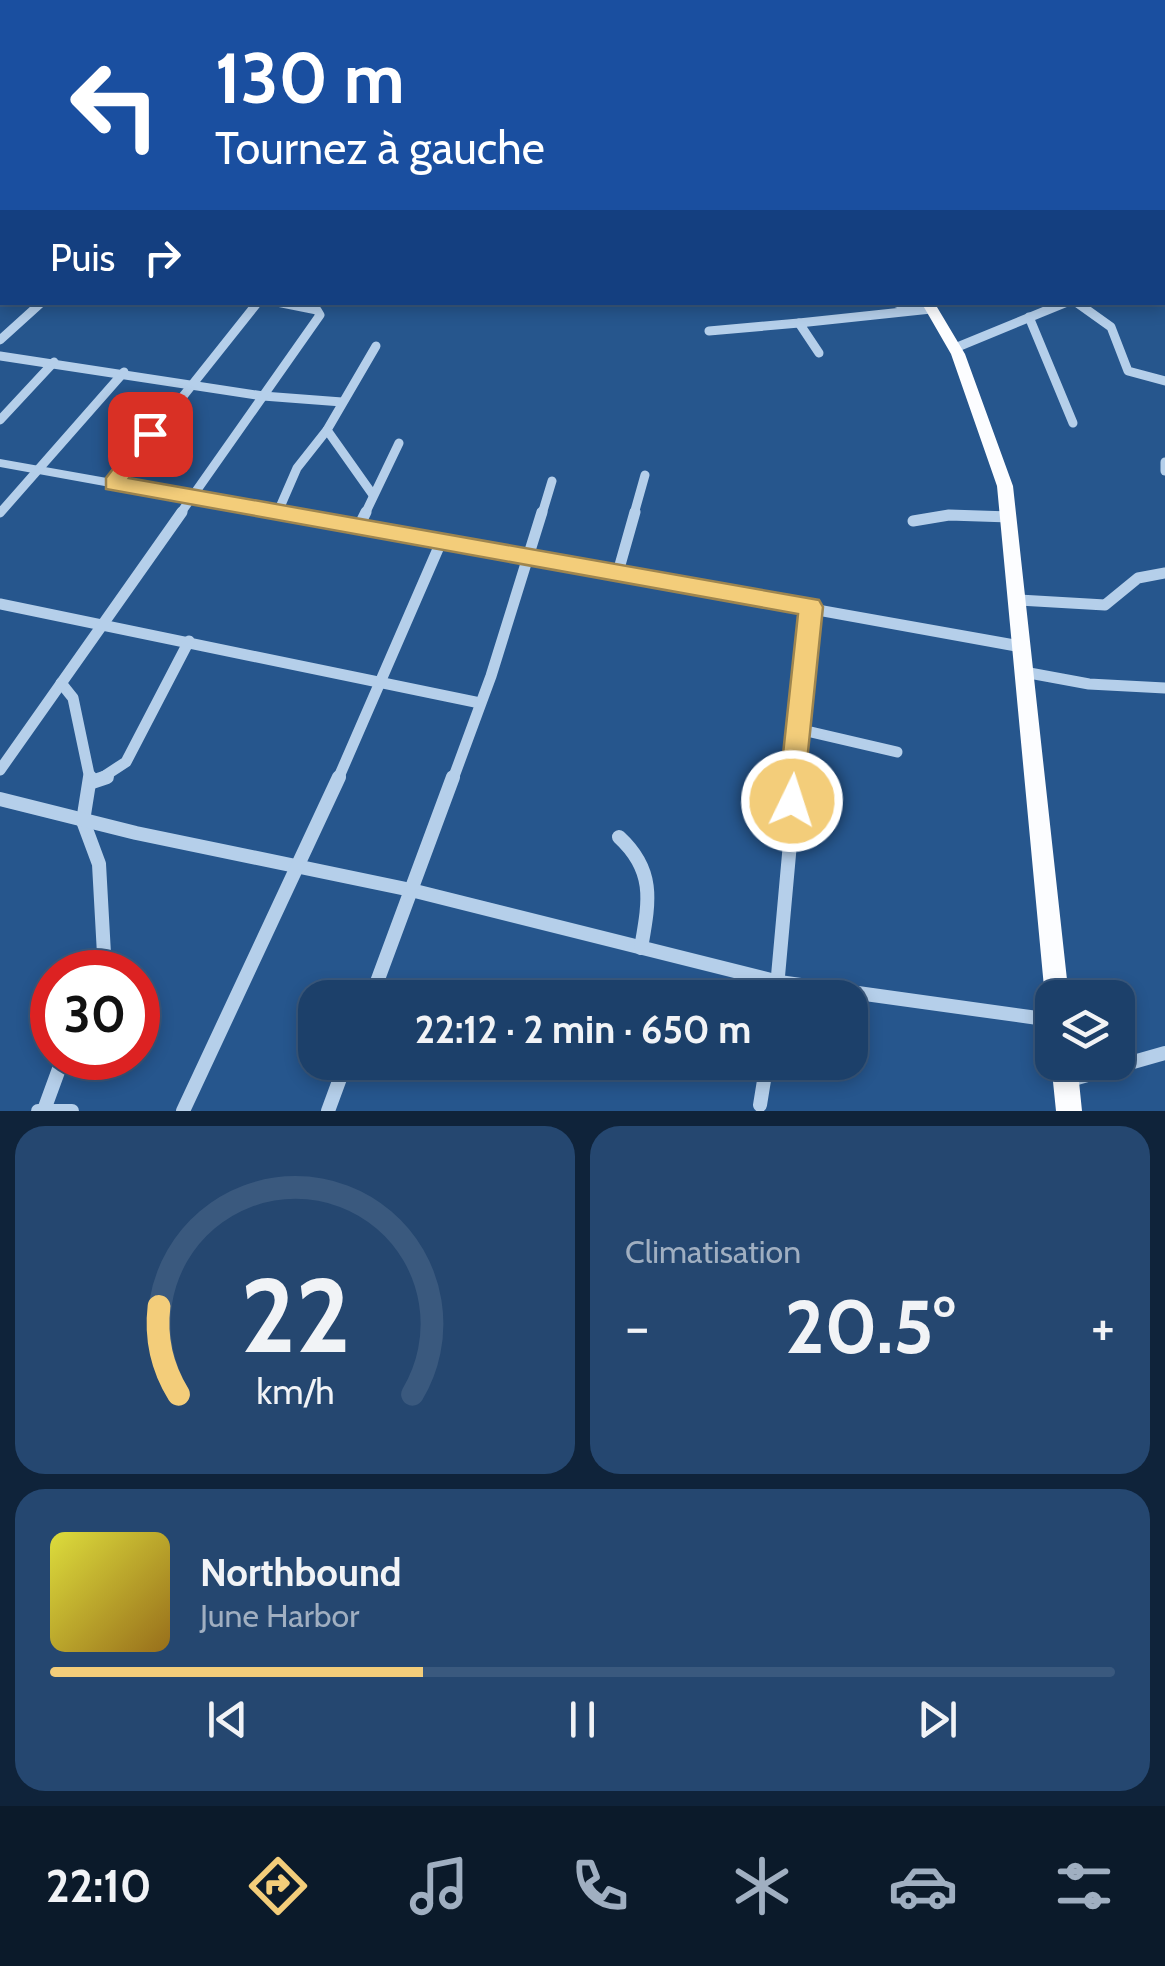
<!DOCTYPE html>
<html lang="fr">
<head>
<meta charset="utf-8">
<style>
	body { margin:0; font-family:Cabin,sans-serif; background:#254770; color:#f1f3f6; height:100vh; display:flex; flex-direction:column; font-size:38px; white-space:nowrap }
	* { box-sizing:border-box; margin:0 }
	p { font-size:32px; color:#a0afc1 }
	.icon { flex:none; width:55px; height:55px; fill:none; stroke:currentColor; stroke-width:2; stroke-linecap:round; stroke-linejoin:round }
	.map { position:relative; height:1111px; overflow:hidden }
	.details { display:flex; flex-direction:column; gap:15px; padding:15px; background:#0f233a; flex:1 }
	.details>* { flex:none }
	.banner { position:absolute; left:0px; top:0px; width:1165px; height:305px; box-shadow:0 5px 15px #0003,0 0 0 2px #3a597e; background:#1a4fa0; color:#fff; overflow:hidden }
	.tools { position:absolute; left:1035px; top:980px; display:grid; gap:20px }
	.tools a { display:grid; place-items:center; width:100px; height:100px; border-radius:20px; background:#1c406a; box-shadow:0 5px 15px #0003,0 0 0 2px #3a597e; font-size:50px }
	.speed { position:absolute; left:30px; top:950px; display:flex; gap:20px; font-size:50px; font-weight:700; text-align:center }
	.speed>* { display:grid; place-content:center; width:130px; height:130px; border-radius:50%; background:#1c406a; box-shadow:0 5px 15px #0003,0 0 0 2px #3a597e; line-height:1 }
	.speed .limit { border:15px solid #d22; background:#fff; color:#111 }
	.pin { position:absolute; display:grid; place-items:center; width:85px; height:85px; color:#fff; margin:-42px; border-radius:20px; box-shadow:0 5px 15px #0006 }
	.me { position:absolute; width:110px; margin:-55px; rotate:4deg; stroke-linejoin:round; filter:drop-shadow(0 0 8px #0008) }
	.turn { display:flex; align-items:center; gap:35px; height:210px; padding:0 50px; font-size:45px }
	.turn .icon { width:130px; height:130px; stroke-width:2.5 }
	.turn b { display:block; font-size:70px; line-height:85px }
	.then { display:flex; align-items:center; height:95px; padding:0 50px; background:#0003; gap:20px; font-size:38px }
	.big { font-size:75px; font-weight:700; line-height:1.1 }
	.details .card { flex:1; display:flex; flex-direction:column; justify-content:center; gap:15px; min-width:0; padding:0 35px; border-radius:30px; background:#254770 }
	.details .dial { align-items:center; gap:0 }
	.dial svg { height:260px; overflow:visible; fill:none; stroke:#3a597e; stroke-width:7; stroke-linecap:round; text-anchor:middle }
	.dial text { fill:#f1f3f6; stroke:none }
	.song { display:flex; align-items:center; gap:30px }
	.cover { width:120px; height:120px; border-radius:15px; background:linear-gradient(135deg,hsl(60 70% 55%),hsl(40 70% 35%)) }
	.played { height:10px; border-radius:5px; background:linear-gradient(90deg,#f3cd7a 35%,#3a597e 35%) }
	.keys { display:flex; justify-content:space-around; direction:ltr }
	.heat { display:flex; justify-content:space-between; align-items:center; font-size:55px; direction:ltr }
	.details .tiles { flex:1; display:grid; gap:15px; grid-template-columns:1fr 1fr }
	.card:last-child { grid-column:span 2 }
	.trip { position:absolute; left:298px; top:980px; width:570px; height:100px; border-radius:30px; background:#1c406a; box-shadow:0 5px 15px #0003,0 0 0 2px #3a597e; font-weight:700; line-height:100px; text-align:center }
	.tabs { display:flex; height:160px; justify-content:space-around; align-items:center; background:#0b1a2a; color:#a0afc1 }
	.tabs .icon { width:70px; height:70px }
	.tabs .current { color:#f3cd7a }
	.tabs b { font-size:45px; color:#f1f3f6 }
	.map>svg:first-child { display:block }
	.green { fill:#3168a4 }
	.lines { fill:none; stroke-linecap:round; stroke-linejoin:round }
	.minor-far4 { stroke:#b5cfea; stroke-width:5 }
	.minor-far3 { stroke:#b5cfea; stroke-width:6 }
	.minor-far2 { stroke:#b5cfea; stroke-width:9 }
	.minor-far1 { stroke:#b5cfea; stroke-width:11 }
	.minor { stroke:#b5cfea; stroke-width:14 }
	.tertiary { fill:#b5cfea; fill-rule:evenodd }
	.trunk { fill:#fcfdff; fill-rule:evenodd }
	.route { fill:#f3cd7a; stroke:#9e854f; stroke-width:2.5 }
</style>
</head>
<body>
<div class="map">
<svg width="1165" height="1111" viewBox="0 0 1165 1111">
	<rect width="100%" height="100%" fill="#26568d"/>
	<polygon class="green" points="0,0 359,0 2,2 0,47"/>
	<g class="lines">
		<g class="minor-far4">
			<polyline points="606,0 725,2"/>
			<polyline points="837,0 841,2"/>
			<polyline points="1030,0 1034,2"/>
		</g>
		<g class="minor-far3">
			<polyline points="0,218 2,207"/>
			<polyline points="277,302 282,303"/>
		</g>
		<g class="minor-far2">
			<polyline points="894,302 913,309"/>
			<polyline points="1076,302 1111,327 1128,371 1165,381"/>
			<polyline points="1029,317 1073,423"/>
			<polyline points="709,331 799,323"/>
			<polyline points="0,340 42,302"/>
			<polyline points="955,348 1067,302"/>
			<polyline points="819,353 799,323 931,309"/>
			<polyline points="0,356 263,396 342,402"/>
			<polyline points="0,420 54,362"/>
			<polyline points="1165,462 1165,471"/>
			<polyline points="114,483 258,302"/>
			<polyline points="373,495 327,430 376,346"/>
			<polyline points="0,513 124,372"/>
			<polyline points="180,514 320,315 317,310 277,302"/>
			<polyline points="277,514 297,468 327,430"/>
			<polyline points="365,514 399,443"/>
			<polyline points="542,514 552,481"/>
			<polyline points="634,514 645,475"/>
		</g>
		<g class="minor-far1">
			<polyline points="913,521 949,515 1010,517"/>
			<polyline points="358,528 366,512"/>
			<polyline points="618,572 635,512"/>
			<polyline points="1019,600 1105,605 1138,578 1165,573"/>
			<polyline points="0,604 480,703"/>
			<polyline points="1024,672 1089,684 1165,688"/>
			<polyline points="61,683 73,698 90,779"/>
			<polyline points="798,729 897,752"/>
			<polyline points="0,770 182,512"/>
			<polyline points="100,779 126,762 189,641"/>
			<polyline points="338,779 441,542"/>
			<polyline points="453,779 491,676 542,512"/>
			<polyline points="796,779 811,607"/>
		</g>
		<g class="minor">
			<polyline points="90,777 83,821 99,864 105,972"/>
			<polyline points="92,782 107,777"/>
			<polyline points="0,799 136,833 411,890 779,982 1052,1020"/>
			<path d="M619 837C656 871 649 902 641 948"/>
			<polyline points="371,998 453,777"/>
			<polyline points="776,998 796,777"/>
			<polyline points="1070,1080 1165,1053"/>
			<polyline points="760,1105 767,1062"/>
			<polyline points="44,1110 63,1058"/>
			<polyline points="38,1111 72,1111"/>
			<polyline points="183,1111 339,777"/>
			<polyline points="328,1111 346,1062"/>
		</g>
		<g class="tertiary">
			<rect x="454" y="0" width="6" height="2"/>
			<rect x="0" y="67" width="2" height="4"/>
			<polygon points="0,459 1023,641 1028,643 1030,647 1028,651 1023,653 0,467"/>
		</g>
		<g class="trunk">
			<rect x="758" y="0" width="8" height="2"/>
			<polygon points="921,302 934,302 965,354 1013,486 1069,998 1052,998 1052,1008 1048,1007 1045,998 997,486 951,354"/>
			<polygon points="1052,1059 1052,1062 1077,1062 1082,1111 1056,1111 1051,1062"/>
		</g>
	</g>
	<polygon class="route" points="150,428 161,434 129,478 819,600 823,607 802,810 792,814 782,810 778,801 798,614 106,489 106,478 143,430"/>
</svg>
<div class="tools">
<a><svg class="icon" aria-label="layers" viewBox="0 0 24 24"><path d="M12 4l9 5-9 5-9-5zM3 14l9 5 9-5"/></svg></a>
</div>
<div class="speed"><div class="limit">30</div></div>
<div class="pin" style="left:150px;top:434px;background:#d93025"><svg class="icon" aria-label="arrive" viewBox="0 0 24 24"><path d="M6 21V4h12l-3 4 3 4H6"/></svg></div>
<svg class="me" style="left:792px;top:801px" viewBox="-20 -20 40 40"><circle r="17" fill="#f3cd7a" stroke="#fff" stroke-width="3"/><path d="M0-11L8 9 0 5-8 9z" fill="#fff"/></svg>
<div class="trip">22:12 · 2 min · 650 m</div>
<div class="banner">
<div class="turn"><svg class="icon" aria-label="left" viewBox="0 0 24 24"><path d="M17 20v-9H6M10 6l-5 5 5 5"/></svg><div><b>130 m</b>Tournez à gauche</div></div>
<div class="then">Puis<svg class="icon" aria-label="right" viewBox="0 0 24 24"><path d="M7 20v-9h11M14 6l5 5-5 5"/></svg></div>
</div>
</div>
<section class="details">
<div class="tiles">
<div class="card dial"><svg viewBox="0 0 100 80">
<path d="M14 69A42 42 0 1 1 86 69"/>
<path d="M14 69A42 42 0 0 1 8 42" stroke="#f3cd7a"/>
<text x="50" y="56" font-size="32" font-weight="700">22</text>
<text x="50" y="72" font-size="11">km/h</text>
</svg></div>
<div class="card"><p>Climatisation</p>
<div class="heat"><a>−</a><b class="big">20.5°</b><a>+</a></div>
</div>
<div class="card">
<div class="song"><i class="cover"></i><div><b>Northbound</b><p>June Harbor</p></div></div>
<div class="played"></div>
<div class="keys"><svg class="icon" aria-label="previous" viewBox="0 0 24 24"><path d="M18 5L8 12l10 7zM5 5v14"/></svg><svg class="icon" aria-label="pause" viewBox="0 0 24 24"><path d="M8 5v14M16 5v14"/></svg><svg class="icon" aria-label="next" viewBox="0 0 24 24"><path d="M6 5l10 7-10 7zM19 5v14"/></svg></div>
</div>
</div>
</section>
<nav class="tabs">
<b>22:10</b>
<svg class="icon current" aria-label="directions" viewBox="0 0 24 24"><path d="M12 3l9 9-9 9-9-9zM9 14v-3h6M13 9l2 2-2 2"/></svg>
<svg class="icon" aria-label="music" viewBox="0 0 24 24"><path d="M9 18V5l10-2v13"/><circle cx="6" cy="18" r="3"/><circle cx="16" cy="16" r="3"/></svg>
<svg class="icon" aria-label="phone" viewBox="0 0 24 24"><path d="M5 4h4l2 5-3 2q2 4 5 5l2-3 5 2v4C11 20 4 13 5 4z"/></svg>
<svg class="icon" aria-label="climate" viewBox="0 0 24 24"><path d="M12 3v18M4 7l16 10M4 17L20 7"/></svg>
<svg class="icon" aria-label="car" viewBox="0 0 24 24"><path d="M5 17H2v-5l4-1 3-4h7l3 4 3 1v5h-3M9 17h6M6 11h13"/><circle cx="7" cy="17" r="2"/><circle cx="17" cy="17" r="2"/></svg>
<svg class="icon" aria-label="filters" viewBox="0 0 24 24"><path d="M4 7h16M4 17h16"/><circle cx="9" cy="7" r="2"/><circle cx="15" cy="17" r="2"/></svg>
</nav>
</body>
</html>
